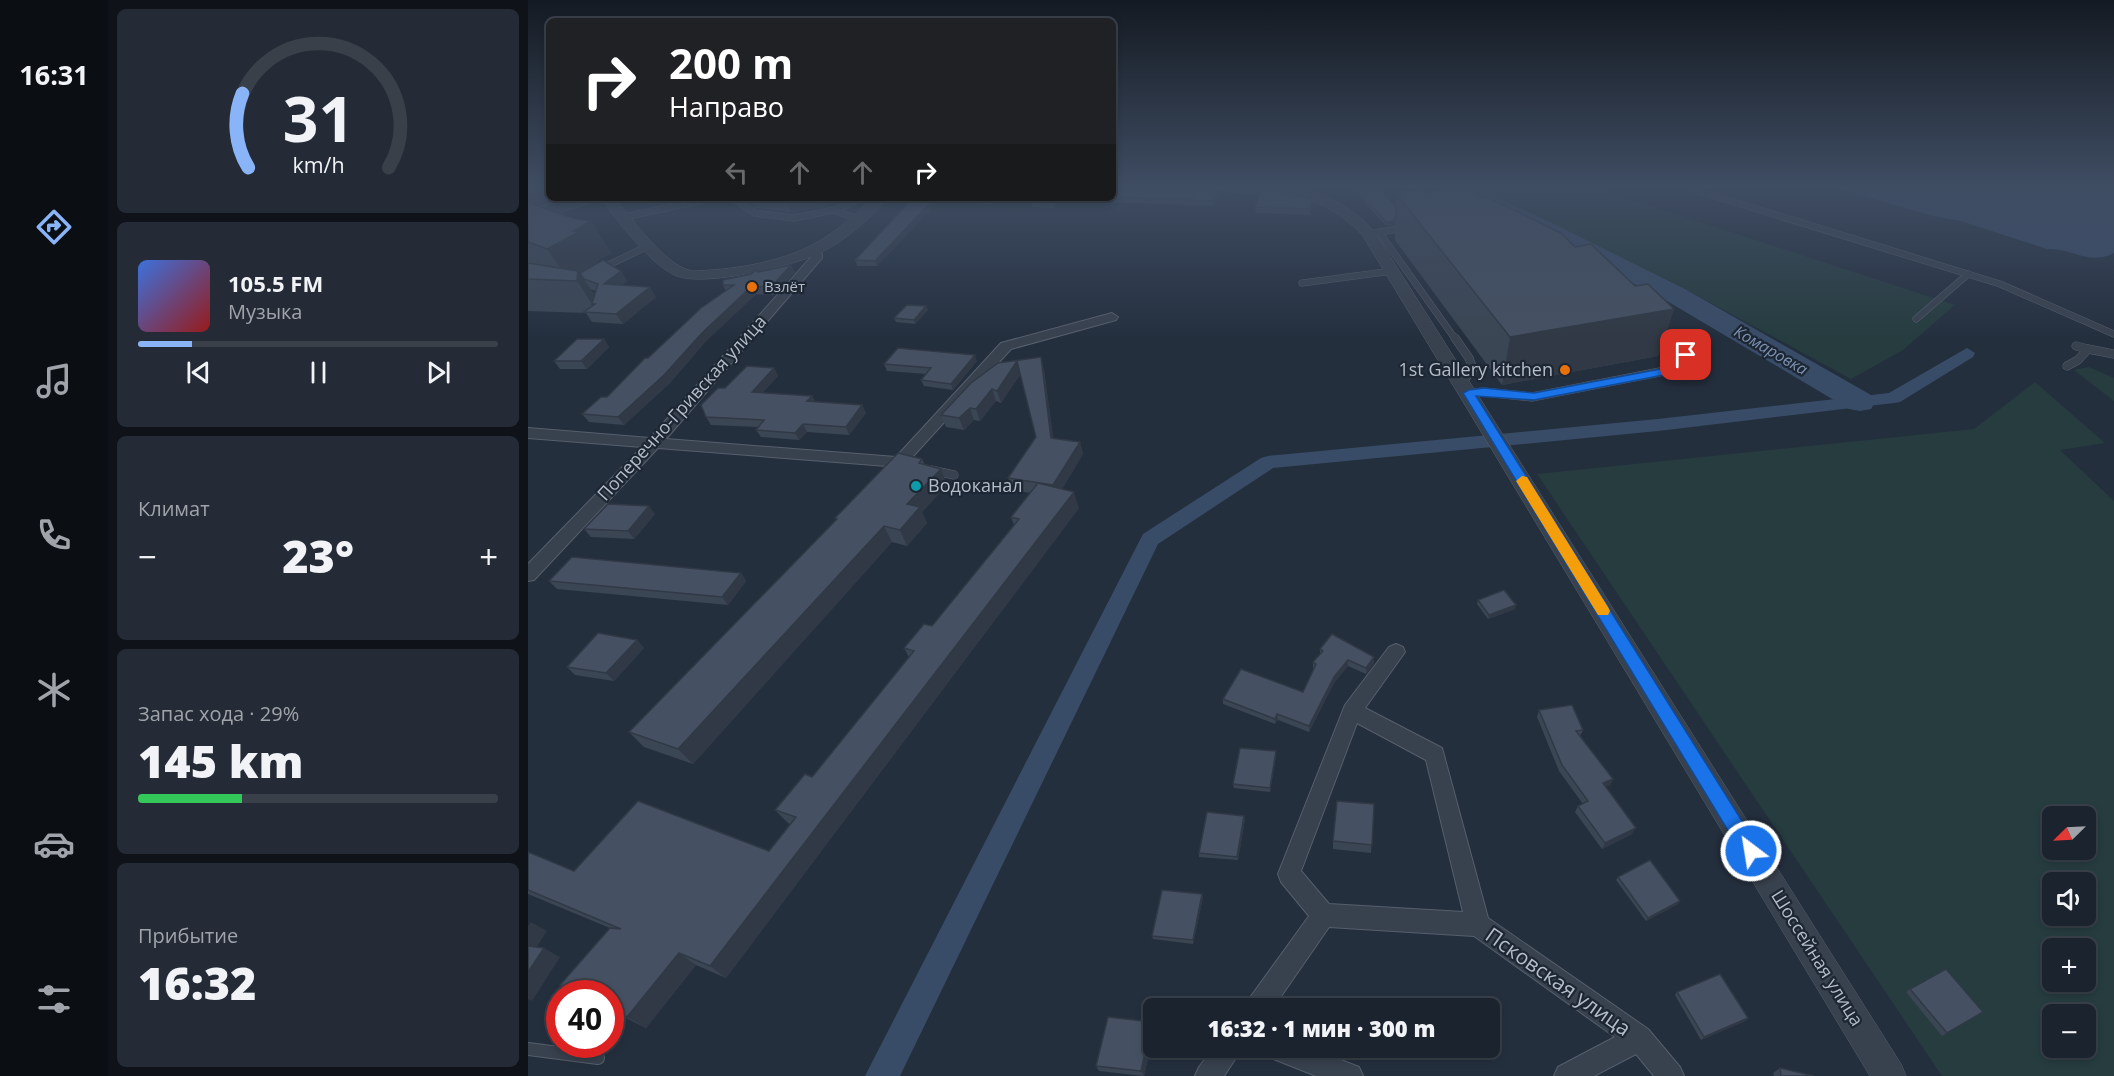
<!DOCTYPE html>
<html lang="ru">
<head>
<meta charset="utf-8">
<style>
	body { margin:0; font-family:"Open Sans",sans-serif; background:#242b36; color:#f1f3f6; height:100vh; display:flex; flex-direction:column; font-size:22px; white-space:nowrap }
	* { box-sizing:border-box; margin:0 }
	p { font-size:20px; color:#a0a4aa }
	.icon { flex:none; width:33px; height:33px; fill:none; stroke:currentColor; stroke-width:2; stroke-linecap:round; stroke-linejoin:round }
	.map { position:relative; flex:1; overflow:hidden }
	.drawer { display:flex; flex-direction:column; gap:9px; padding:9px; background:#0f1319; width:420px }
	.drawer>* { flex:none }
	.hud { position:absolute; left:18px; top:18px; width:570px; height:183px; border-radius:9px; box-shadow:0 3px 9px #0003,0 0 0 2px #39404a; background:#202124; color:#fff; overflow:hidden }
	.needle { width:39px; rotate:246deg }
	.controls { position:absolute; left:1514px; top:806px; display:grid; gap:12px }
	.controls a { display:grid; place-items:center; width:54px; height:54px; border-radius:9px; background:#1b232e; box-shadow:0 3px 9px #0003,0 0 0 2px #39404a; font-size:30px }
	.speed { position:absolute; left:18px; top:980px; display:flex; gap:12px; font-size:30px; font-weight:700; text-align:center }
	.speed>* { display:grid; place-content:center; width:78px; height:78px; border-radius:50%; background:#1b232e; box-shadow:0 3px 9px #0003,0 0 0 2px #39404a; line-height:1 }
	.speed .limit { border:9px solid #d22; background:#fff; color:#111 }
	.pin { position:absolute; display:grid; place-items:center; width:51px; height:51px; color:#fff; margin:-26px; border-radius:12px; box-shadow:0 3px 9px #0006 }
	.me { position:absolute; width:66px; margin:-33px; rotate:329deg; stroke-linejoin:round; filter:drop-shadow(0 0 4px #0008) }
	.turn { display:flex; align-items:center; gap:21px; height:126px; padding:0 24px; font-size:27px }
	.turn .icon { width:78px; height:78px; stroke-width:2.5 }
	.turn b { display:block; font-size:42px; line-height:51px }
	.lanes { display:flex; align-items:center; height:57px; padding:0 24px; background:#0003; justify-content:center; gap:30px; direction:ltr }
	.lanes .off { opacity:.35 }
	.big { font-size:45px; font-weight:800; line-height:1.1 }
	.drawer .card { flex:1; display:flex; flex-direction:column; justify-content:center; gap:9px; min-width:0; padding:0 21px; border-radius:9px; background:#242b36 }
	.drawer .dial { align-items:center; gap:0 }
	.dial svg { height:156px; overflow:visible; fill:none; stroke:#39404a; stroke-width:7; stroke-linecap:round; text-anchor:middle }
	.dial text { fill:#f1f3f6; stroke:none }
	.song { display:flex; align-items:center; gap:18px }
	.cover { width:72px; height:72px; border-radius:9px; background:linear-gradient(135deg,hsl(220 70% 55%),hsl(0 70% 35%)) }
	.played { height:6px; border-radius:3px; background:linear-gradient(90deg,#8ab4f8 15%,#39404a 15%) }
	.keys { display:flex; justify-content:space-around; direction:ltr }
	.heat { display:flex; justify-content:space-between; align-items:center; font-size:33px; direction:ltr }
	.charge { height:9px; border-radius:4px; background:linear-gradient(90deg,#34c759 29%,#39404a 0) }
	.trip { position:absolute; left:615px; top:998px; width:357px; height:60px; border-radius:9px; background:#1b232e; box-shadow:0 3px 9px #0003,0 0 0 2px #39404a; font-weight:800; line-height:60px; text-align:center }
	main { display:flex; flex:1; min-height:0 }
	.menu { display:flex; flex-direction:column; width:108px; justify-content:space-around; align-items:center; background:#0b0e12; color:#a0a4aa }
	.menu .icon { width:42px; height:42px }
	.menu .on { color:#8ab4f8 }
	.menu b { font-size:27px; color:#f1f3f6 }
	.map>svg:first-child { display:block }
	.green { fill:#263c3f; fill-rule:evenodd }
	.water { fill:#394c67 }
	.lines { fill:none; stroke-linecap:round; stroke-linejoin:round }
	.canal { fill:#394c67; fill-rule:evenodd }
	.river { fill:#394c67; fill-rule:evenodd }
	.service-far2-casing { stroke:#565f6c; stroke-width:7 }
	.service-far1-casing { stroke:#565f6c; stroke-width:9 }
	.service-casing { stroke:#565f6c; stroke-width:14 }
	.minor-casing { stroke:#565f6c; stroke-width:2 }
	.tertiary-casing { stroke:#565f6c; stroke-width:1 }
	.service-far2 { stroke:#38414e; stroke-width:6 }
	.service-far1 { stroke:#38414e; stroke-width:8 }
	.service { stroke:#38414e; stroke-width:12 }
	.minor { fill:#38414e; fill-rule:evenodd }
	.tertiary { fill:#38414e; fill-rule:evenodd }
	.wall { fill:#3b4654; fill-rule:evenodd }
	.shaded-wall { fill:#303945 }
	.building { fill:#455162; stroke:#303945; stroke-width:1.5 }
	.route { fill:#1a73e8; stroke:#114b97; stroke-width:1.5 }
	.slow { fill:#f59e0b }
	.food-dot { fill:#e8710a; stroke:#1d2633; stroke-width:2 }
	.culture-dot { fill:#0f9aa8; stroke:#1d2633; stroke-width:2 }
	.labels { text-anchor:middle; stroke-width:4.5; stroke-linejoin:round; paint-order:stroke }
	.far-poi-label { font-size:15px; fill:#b4bcc9; stroke:#1d2633; text-anchor:start }
	.far-water-label { font-size:16px; font-style:italic; fill:#7c92b1; stroke:#1d2633 }
	.poi-label { font-size:18px; fill:#b4bcc9; stroke:#1d2633; text-anchor:end }
	.street-label { font-size:18px; fill:#b4bcc9; stroke:#1d2633 }
	.near-street-label { font-size:21px; fill:#b4bcc9; stroke:#1d2633 }
</style>
</head>
<body>
<main>
<nav class="menu">
<b>16:31</b>
<svg class="icon on" aria-label="directions" viewBox="0 0 24 24"><path d="M12 3l9 9-9 9-9-9zM9 14v-3h6M13 9l2 2-2 2"/></svg>
<svg class="icon" aria-label="music" viewBox="0 0 24 24"><path d="M9 18V5l10-2v13"/><circle cx="6" cy="18" r="3"/><circle cx="16" cy="16" r="3"/></svg>
<svg class="icon" aria-label="phone" viewBox="0 0 24 24"><path d="M5 4h4l2 5-3 2q2 4 5 5l2-3 5 2v4C11 20 4 13 5 4z"/></svg>
<svg class="icon" aria-label="climate" viewBox="0 0 24 24"><path d="M12 3v18M4 7l16 10M4 17L20 7"/></svg>
<svg class="icon" aria-label="car" viewBox="0 0 24 24"><path d="M5 17H2v-5l4-1 3-4h7l3 4 3 1v5h-3M9 17h6M6 11h13"/><circle cx="7" cy="17" r="2"/><circle cx="17" cy="17" r="2"/></svg>
<svg class="icon" aria-label="filters" viewBox="0 0 24 24"><path d="M4 7h16M4 17h16"/><circle cx="9" cy="7" r="2"/><circle cx="15" cy="17" r="2"/></svg>
</nav>
<section class="drawer">
<div class="card dial"><svg viewBox="0 0 100 80">
<path d="M14 69A42 42 0 1 1 86 69"/>
<path d="M14 69A42 42 0 0 1 11 31" stroke="#8ab4f8"/>
<text x="50" y="56" font-size="32" font-weight="700">31</text>
<text x="50" y="72" font-size="11">km/h</text>
</svg></div>
<div class="card">
<div class="song"><i class="cover"></i><div><b>105.5 FM</b><p>Музыка</p></div></div>
<div class="played"></div>
<div class="keys"><svg class="icon" aria-label="previous" viewBox="0 0 24 24"><path d="M18 5L8 12l10 7zM5 5v14"/></svg><svg class="icon" aria-label="pause" viewBox="0 0 24 24"><path d="M8 5v14M16 5v14"/></svg><svg class="icon" aria-label="next" viewBox="0 0 24 24"><path d="M6 5l10 7-10 7zM19 5v14"/></svg></div>
</div>
<div class="card"><p>Климат</p>
<div class="heat"><a>−</a><b class="big">23°</b><a>+</a></div>
</div>
<div class="card"><p>Запас хода · 29%</p><b class="big">145 km</b><div class="charge"></div></div>
<div class="card"><p>Прибытие</p><b class="big">16:32</b></div>
</section>
<div class="map">
<svg width="1586" height="1076" viewBox="0 0 1586 1076">
	<rect width="100%" height="100%" fill="#242f3e"/>
	<g class="green">
		<polygon points="944,188 1068,188 1427,305 1375,350 1323,379 1148,284"/>
		<polygon points="1561,367 1586,378 1586,401 1546,370"/>
		<path d="M1507 382 1577 443 1532 450 1586 501V1076H1414L1009 474 1446 429ZM1524 816H1557V849H1524ZM1524 882H1557V915H1524ZM1524 948H1557V981H1524ZM1524 1014H1557V1047H1524Z"/>
	</g>
	<path class="water" d="M1308 188H1586V253C1559 266 1546 248 1519 249L1433 221 1405 216Z"/>
	<g class="lines">
		<polygon class="canal" points="1439,348 1447,353 1445,357 1372,402 1366,403 1130,431 745,468 630,544 372,1076 337,1076 615,534 733,458 740,456 1130,419 1361,393"/>
		<polygon class="river" points="916,188 946,188 1020,221 1157,289 1343,395 1347,402 1343,409 1332,411 1321,409 1139,301 1004,231 919,193"/>
		<defs>
			<g id="service-far2">
				<polyline points="1161,188 1472,284 1586,334"/>
				<polyline points="205,198 227,213 266,218 305,210 330,219"/>
				<polyline points="305,210 320,205 330,198"/>
				<polyline points="0,213 49,198"/>
				<polyline points="96,217 185,198"/>
				<polyline points="0,219 69,198"/>
				<polyline points="851,232 928,340"/>
				<polyline points="841,234 876,228"/>
				<polyline points="72,269 122,245"/>
				<polyline points="774,283 865,271"/>
				<polyline points="1388,319 1440,274"/>
				<polyline points="1129,328 1141,340"/>
			</g>
			<g id="service-far1">
				<polyline points="927,338 941,358 945,369 934,382"/>
				<polyline points="1548,346 1560,349"/>
				<polyline points="1539,366 1550,360 1560,349 1586,354"/>
				<polyline points="941,393 956,392 1004,397 1152,368 1157,363 1158,355 1140,338"/>
				<polyline points="403,470 426,475"/>
			</g>
			<polyline id="service" points="0,1049 70,1058"/>
			<g id="minor">
				<polygon points="284,247 294,254 294,258 138,439 368,457 473,343 584,313 590,317 588,320 483,349 367,476 357,476 354,472 359,466 130,448 6,580 0,581 0,564 114,447 0,438 0,428 122,438 284,256 278,250"/>
				<path d="M868 644 875 647 877 652 837 708 914 748 960 918 1120 1029 1152 1067 1156 1076H1126L1108 1054 1066 1076H1026L1030 1067 1087 1037 946 936 801 927 745 1008H718L721 999 781 916 753 882 750 874 817 705 861 647ZM829 723 898 760 935 912 801 904 773 871Z"/>
				<polygon points="686,1047 715,1047 696,1076 667,1076 671,1067"/>
				<polygon points="734,1047 780,1047 831,1067 835,1076 788,1076 738,1056"/>
			</g>
			<g id="tertiary">
				<path d="M695 188C758 188 798 181 846 231L1373 1064 1378 1076H1342L835 236C793 191 758 195 701 192Z"/>
				<path d="M72 198H86C105 219 136 265 164 271 203 270 251 263 286 244 308 232 327 215 345 198H360C343 219 316 241 292 253 265 266 177 287 149 276 124 267 89 220 72 198Z"/>
			</g>
		</defs>
		<use href="#service-far2" class="service-far2-casing"/>
		<use href="#service-far1" class="service-far1-casing"/>
		<use href="#service" class="service-casing"/>
		<use href="#minor" class="minor-casing"/>
		<use href="#tertiary" class="tertiary-casing"/>
		<use href="#service-far2" class="service-far2"/>
		<use href="#service-far1" class="service-far1"/>
		<use href="#service" class="service"/>
		<use href="#minor" class="minor"/>
		<use href="#tertiary" class="tertiary"/>
	</g>
	<g class="wall">
		<path d="M0 188 21 198H31L7 205 48 219 63 221 83 253 69 261 70 263 93 271 99 281 94 285 128 297 95 324 64 322 58 313 0 311ZM62 289 68 291 67 295Z"/>
		<polygon points="585,188 693,188 686,206 531,200 526,208 504,207 503,202 506,198 585,198"/>
		<polygon points="761,188 788,188 787,191"/>
		<polygon points="824,188 851,188 868,207 869,192 896,193 951,198 1047,247 1107,286 1146,309 1130,356 974,385 867,240 867,225 858,226"/>
		<polygon points="221,198 306,198 306,199 300,200 300,206 263,212 229,208 224,205"/>
		<polygon points="385,198 470,198 465,204 410,202 349,266 329,266 327,260"/>
		<polygon points="784,199 782,215 728,213 727,207"/>
		<polygon points="263,265 267,272 246,295 228,294 178,341 142,383 96,425 61,422 54,414 79,397 120,358 198,291 195,285 230,272"/>
		<polygon points="398,306 400,310 387,324 368,322 366,318"/>
		<polygon points="76,339 81,347 59,369 32,369 26,361"/>
		<polygon points="449,361 425,390 396,386 393,380 398,374 359,371 356,364"/>
		<polygon points="246,368 250,376 234,393 284,396 287,402 334,405 338,413 321,435 279,432 271,440 233,437 228,430 230,427 183,425 178,417 197,388"/>
		<polygon points="516,370 525,438 552,442 555,454 534,489 551,508 198,978 168,965 118,1028 82,1010 82,993 47,993 32,985 82,928 0,894 0,852 46,871 241,851 262,824 260,823 247,810 284,777 381,657 376,648 404,626 486,525 483,517 502,493 485,490 480,478 508,437 492,374 473,403 468,401 452,421 446,420 436,430 418,427 413,415 443,383"/>
		<polygon points="394,459 397,465 419,485 394,512 399,523 379,546 364,542 165,764 116,747 101,732 308,520 307,518"/>
		<polygon points="127,514 106,539 63,537 56,529"/>
		<polygon points="213,573 218,581 200,605 29,589 21,581"/>
		<polygon points="950,600 987,609 960,619 949,604"/>
		<polygon points="109,640 116,648 86,681 47,675 39,667"/>
		<polygon points="792,649 846,657 846,663 838,674 820,666 806,683 781,732 750,720 747,724 695,704 695,699 775,692 786,668 785,668 785,662 792,654"/>
		<polygon points="1011,710 1055,730 1052,736 1085,779 1082,785 1077,787 1104,834 1074,849 1047,812 1050,806 1055,804 1031,771 1009,717"/>
		<polygon points="748,755 742,792 706,788 705,784"/>
		<polygon points="846,804 843,853 805,849 805,841"/>
		<polygon points="717,819 710,860 671,857 671,853"/>
		<polygon points="1090,877 1152,901 1150,904 1118,921 1088,880"/>
		<polygon points="675,897 665,944 625,939 624,936"/>
		<polygon points="1382,989 1455,1012 1414,1036 1378,992"/>
		<polygon points="1149,992 1220,1018 1217,1021 1173,1040 1147,995"/>
		<polygon points="624,1022 626,1025 626,1032 616,1076 571,1071 568,1066"/>
		<polygon points="1252,1068 1286,1076 1246,1076 1245,1073"/>
	</g>
	<g class="shaded-wall">
		<polygon points="0,188 21,188 21,198 31,198 0,208"/>
		<polygon points="691,188 693,188 686,206 686,201"/>
		<polygon points="257,198 306,198 306,199 300,200 300,206 263,212"/>
		<polygon points="407,198 409,198 410,202 349,266 347,261"/>
		<polygon points="464,198 470,198 465,204 463,199"/>
		<polygon points="528,198 530,198 531,200 526,208 525,203"/>
		<polygon points="63,221 83,253 69,261 71,264 53,275 72,303 64,304 70,313 49,281 41,281 19,249 45,231"/>
		<polygon points="867,221 867,225 858,226 858,222"/>
		<polygon points="263,265 267,272 246,295 243,287"/>
		<polygon points="93,271 99,281 83,294 76,284"/>
		<polygon points="224,286 228,294 178,341 142,383 96,425 90,417 174,333"/>
		<polygon points="122,287 128,297 95,324 88,314"/>
		<polygon points="398,306 400,310 387,324 386,320"/>
		<polygon points="1146,309 1130,356 974,385 982,337"/>
		<polygon points="76,339 81,347 59,369 53,361"/>
		<polygon points="447,355 449,361 425,390 423,384"/>
		<polygon points="513,357 516,370 527,450 523,438"/>
		<polygon points="489,361 493,374 473,403 469,391"/>
		<polygon points="246,368 250,376 228,400 224,392"/>
		<polygon points="464,389 468,401 452,421 448,409"/>
		<polygon points="284,396 287,404 279,401"/>
		<polygon points="334,405 338,413 321,435 318,427"/>
		<polygon points="442,408 446,420 436,430 431,418"/>
		<polygon points="275,424 279,432 271,440 267,433"/>
		<polygon points="552,442 555,454 529,497 525,485"/>
		<polygon points="413,469 419,485 394,512 399,523 379,546 372,530 379,504"/>
		<polygon points="546,492 551,508 198,978 182,966"/>
		<polygon points="121,506 127,514 106,539 100,531"/>
		<polygon points="356,526 364,542 165,764 150,749"/>
		<polygon points="213,573 218,581 200,605 194,597"/>
		<polygon points="988,605 987,609 960,619 961,615"/>
		<polygon points="109,640 116,648 86,681 78,673"/>
		<polygon points="846,657 846,663 838,674 838,668"/>
		<polygon points="820,660 820,666 806,683 781,732 781,726 806,677"/>
		<polygon points="749,714 750,720 747,724 747,719"/>
		<polygon points="748,751 748,755 742,792 742,788"/>
		<polygon points="1085,779 1082,785 1072,789 1075,783"/>
		<polygon points="716,816 717,819 710,860 709,857"/>
		<polygon points="1108,828 1104,834 1074,849 1077,843"/>
		<polygon points="674,894 675,897 665,944 665,940"/>
		<polygon points="1152,901 1150,904 1118,921 1120,918"/>
		<polygon points="3,922 19,931 4,954 0,952 0,926"/>
		<polygon points="16,948 32,957 4,1001 0,999 0,972"/>
		<polygon points="151,953 168,965 118,1028 99,1017"/>
		<polygon points="1220,1018 1217,1021 1173,1040 1176,1037"/>
		<polygon points="624,1022 626,1025 626,1032 616,1076 613,1071"/>
	</g>
	<g class="building">
		<polygon points="585,188 691,188 686,201 585,197"/>
		<polygon points="827,188 851,188 868,207 867,221 858,222"/>
		<polygon points="927,188 942,188 951,198 959,197 1033,233 1047,247 1063,244 1107,286 1120,284 1146,309 982,337 870,196 873,196 869,192 892,189 896,193"/>
		<polygon points="733,190 757,192 784,199 782,209 727,207"/>
		<polygon points="385,198 407,198 347,261 327,260"/>
		<polygon points="433,198 464,198 463,199"/>
		<polygon points="506,198 528,198 525,203 503,202"/>
		<polygon points="0,203 48,219 63,221 45,231 51,232 19,249 0,242"/>
		<polygon points="75,260 93,271 76,284 122,287 88,314 56,312 67,304 64,304 70,284 56,279 52,273"/>
		<polygon points="0,263 50,271 49,281 0,279"/>
		<polygon points="263,265 243,287 224,286 174,333 136,375 90,417 54,414 73,397 79,397 117,358 120,358 173,308 206,285 195,285 195,280 223,274 228,270 230,272"/>
		<polygon points="379,305 398,306 386,320 366,318"/>
		<polygon points="49,339 76,339 53,361 26,361"/>
		<polygon points="370,348 447,355 423,384 393,380 403,368 356,364"/>
		<polygon points="513,357 523,438 552,442 525,485 480,478 508,437 489,361 469,391 464,389 448,409 442,408 431,418 413,415 443,383 470,363"/>
		<polygon points="219,366 246,368 224,392 284,396 279,401 334,405 318,427 275,424 267,433 228,430 236,420 178,417 173,405 190,388 197,388"/>
		<polygon points="370,453 394,459 391,463 413,469 379,504 392,507 372,530 356,526 150,749 101,732 309,519 307,518"/>
		<polygon points="510,483 546,492 182,966 151,953 99,1017 82,1009 82,993 49,993 32,985 82,928 93,929 0,890 0,852 46,871 110,801 241,851 268,817 247,810 277,774 284,777 386,651 376,648 396,624 404,626 491,519 483,517"/>
		<polygon points="80,504 121,506 100,531 56,529"/>
		<polygon points="44,557 213,573 194,597 21,581"/>
		<polygon points="976,590 988,605 961,615 950,600"/>
		<polygon points="70,633 109,640 78,673 39,667"/>
		<polygon points="804,634 846,657 838,668 820,660 806,677 781,726 749,714 747,719 695,699 713,669 775,692 788,664 785,662 795,651 792,649"/>
		<polygon points="1044,705 1055,730 1048,731 1085,779 1075,783 1108,828 1077,843 1050,806 1060,801 1034,765 1011,710"/>
		<polygon points="712,748 748,751 742,788 705,784"/>
		<polygon points="809,801 846,804 844,845 805,841"/>
		<polygon points="679,812 716,816 709,857 671,853"/>
		<polygon points="1122,860 1152,901 1120,918 1090,877"/>
		<polygon points="634,890 674,894 665,940 624,936"/>
		<polygon points="0,946 16,948 0,972"/>
		<polygon points="1418,969 1455,1012 1419,1033 1382,989"/>
		<polygon points="1192,974 1220,1018 1176,1037 1149,992"/>
		<polygon points="580,1017 624,1022 613,1071 568,1066"/>
		<polygon points="1252,1068 1286,1076 1253,1076"/>
	</g>
	<linearGradient id="sky" x2="0" y2="1"><stop stop-color="#141a22"/><stop offset="0.55" stop-color="#3f4d63"/><stop offset="1" stop-color="#3f4d63" stop-opacity="0"/></linearGradient>
	<rect width="1586" height="339" fill="url(#sky)"/>
	<polygon class="route" points="1158,352 1163,355 1163,363 1146,373 1006,400 948,396 1229,845 1232,851 1229,857 1223,860 1216,857 935,393 941,390 956,388 1006,393 1143,367 1152,362 1152,355"/>
	<polygon class="slow" points="994,476 999,477 1080,607 1082,611 1080,615 1070,615 988,481"/>
	<g class="food-dot">
		<circle cx="224" cy="287" r="6"/>
		<circle cx="1037" cy="370" r="6"/>
	</g>
	<circle class="culture-dot" cx="388" cy="486" r="6"/>
	<g class="labels">
		<g class="far-poi-label">
			<text x="236" y="292">Взлёт</text>
		</g>
		<g class="far-water-label">
			<text transform="translate(1243 350) rotate(30)" y="6">Комаровка</text>
		</g>
		<g class="poi-label">
			<text x="1025" y="376">1st Gallery kitchen</text>
			<text x="400" y="492" text-anchor="start">Водоканал</text>
		</g>
		<g class="street-label">
			<text transform="translate(154 408) rotate(-48)" y="6">Поперечно-Гривская улица</text>
			<text transform="translate(1289 958) rotate(58)" y="6">Шоссейная улица</text>
		</g>
		<g class="near-street-label">
			<text transform="translate(1030 982) rotate(35)" y="7">Псковская улица</text>
		</g>
	</g>
</svg>
<div class="controls">
<a><svg class="needle" viewBox="-14 -14 28 28"><path d="M0-13l5 13h-10z" fill="#e53935"/><path d="M0 13l5-13h-10z" fill="#a0a4aa"/></svg></a>
<a><svg class="icon" aria-label="sound" viewBox="0 0 24 24"><path d="M4 9h4l5-4v14l-5-4H4zM17 9q2 3 0 6"/></svg></a>
<a>+</a>
<a>−</a>
</div>
<div class="speed"><div class="limit">40</div></div>
<div class="pin" style="left:1158px;top:355px;background:#d93025"><svg class="icon" aria-label="arrive" viewBox="0 0 24 24"><path d="M6 21V4h12l-3 4 3 4H6"/></svg></div>
<svg class="me" style="left:1223px;top:851px" viewBox="-20 -20 40 40"><circle r="17" fill="#1a73e8" stroke="#fff" stroke-width="3"/><path d="M0-11L8 9 0 5-8 9z" fill="#fff"/></svg>
<div class="trip">16:32 · 1 мин · 300 m</div>
<div class="hud">
<div class="turn"><svg class="icon" aria-label="right" viewBox="0 0 24 24"><path d="M7 20v-9h11M14 6l5 5-5 5"/></svg><div><b>200 m</b>Направо</div></div>
<div class="lanes"><svg class="icon off" aria-label="left" viewBox="0 0 24 24"><path d="M17 20v-9H6M10 6l-5 5 5 5"/></svg><svg class="icon off" aria-label="ahead" viewBox="0 0 24 24"><path d="M12 20V5M6 11l6-6 6 6"/></svg><svg class="icon off" aria-label="ahead" viewBox="0 0 24 24"><path d="M12 20V5M6 11l6-6 6 6"/></svg><svg class="icon" aria-label="right" viewBox="0 0 24 24"><path d="M7 20v-9h11M14 6l5 5-5 5"/></svg></div>
</div>
</div>
</main>
</body>
</html>
